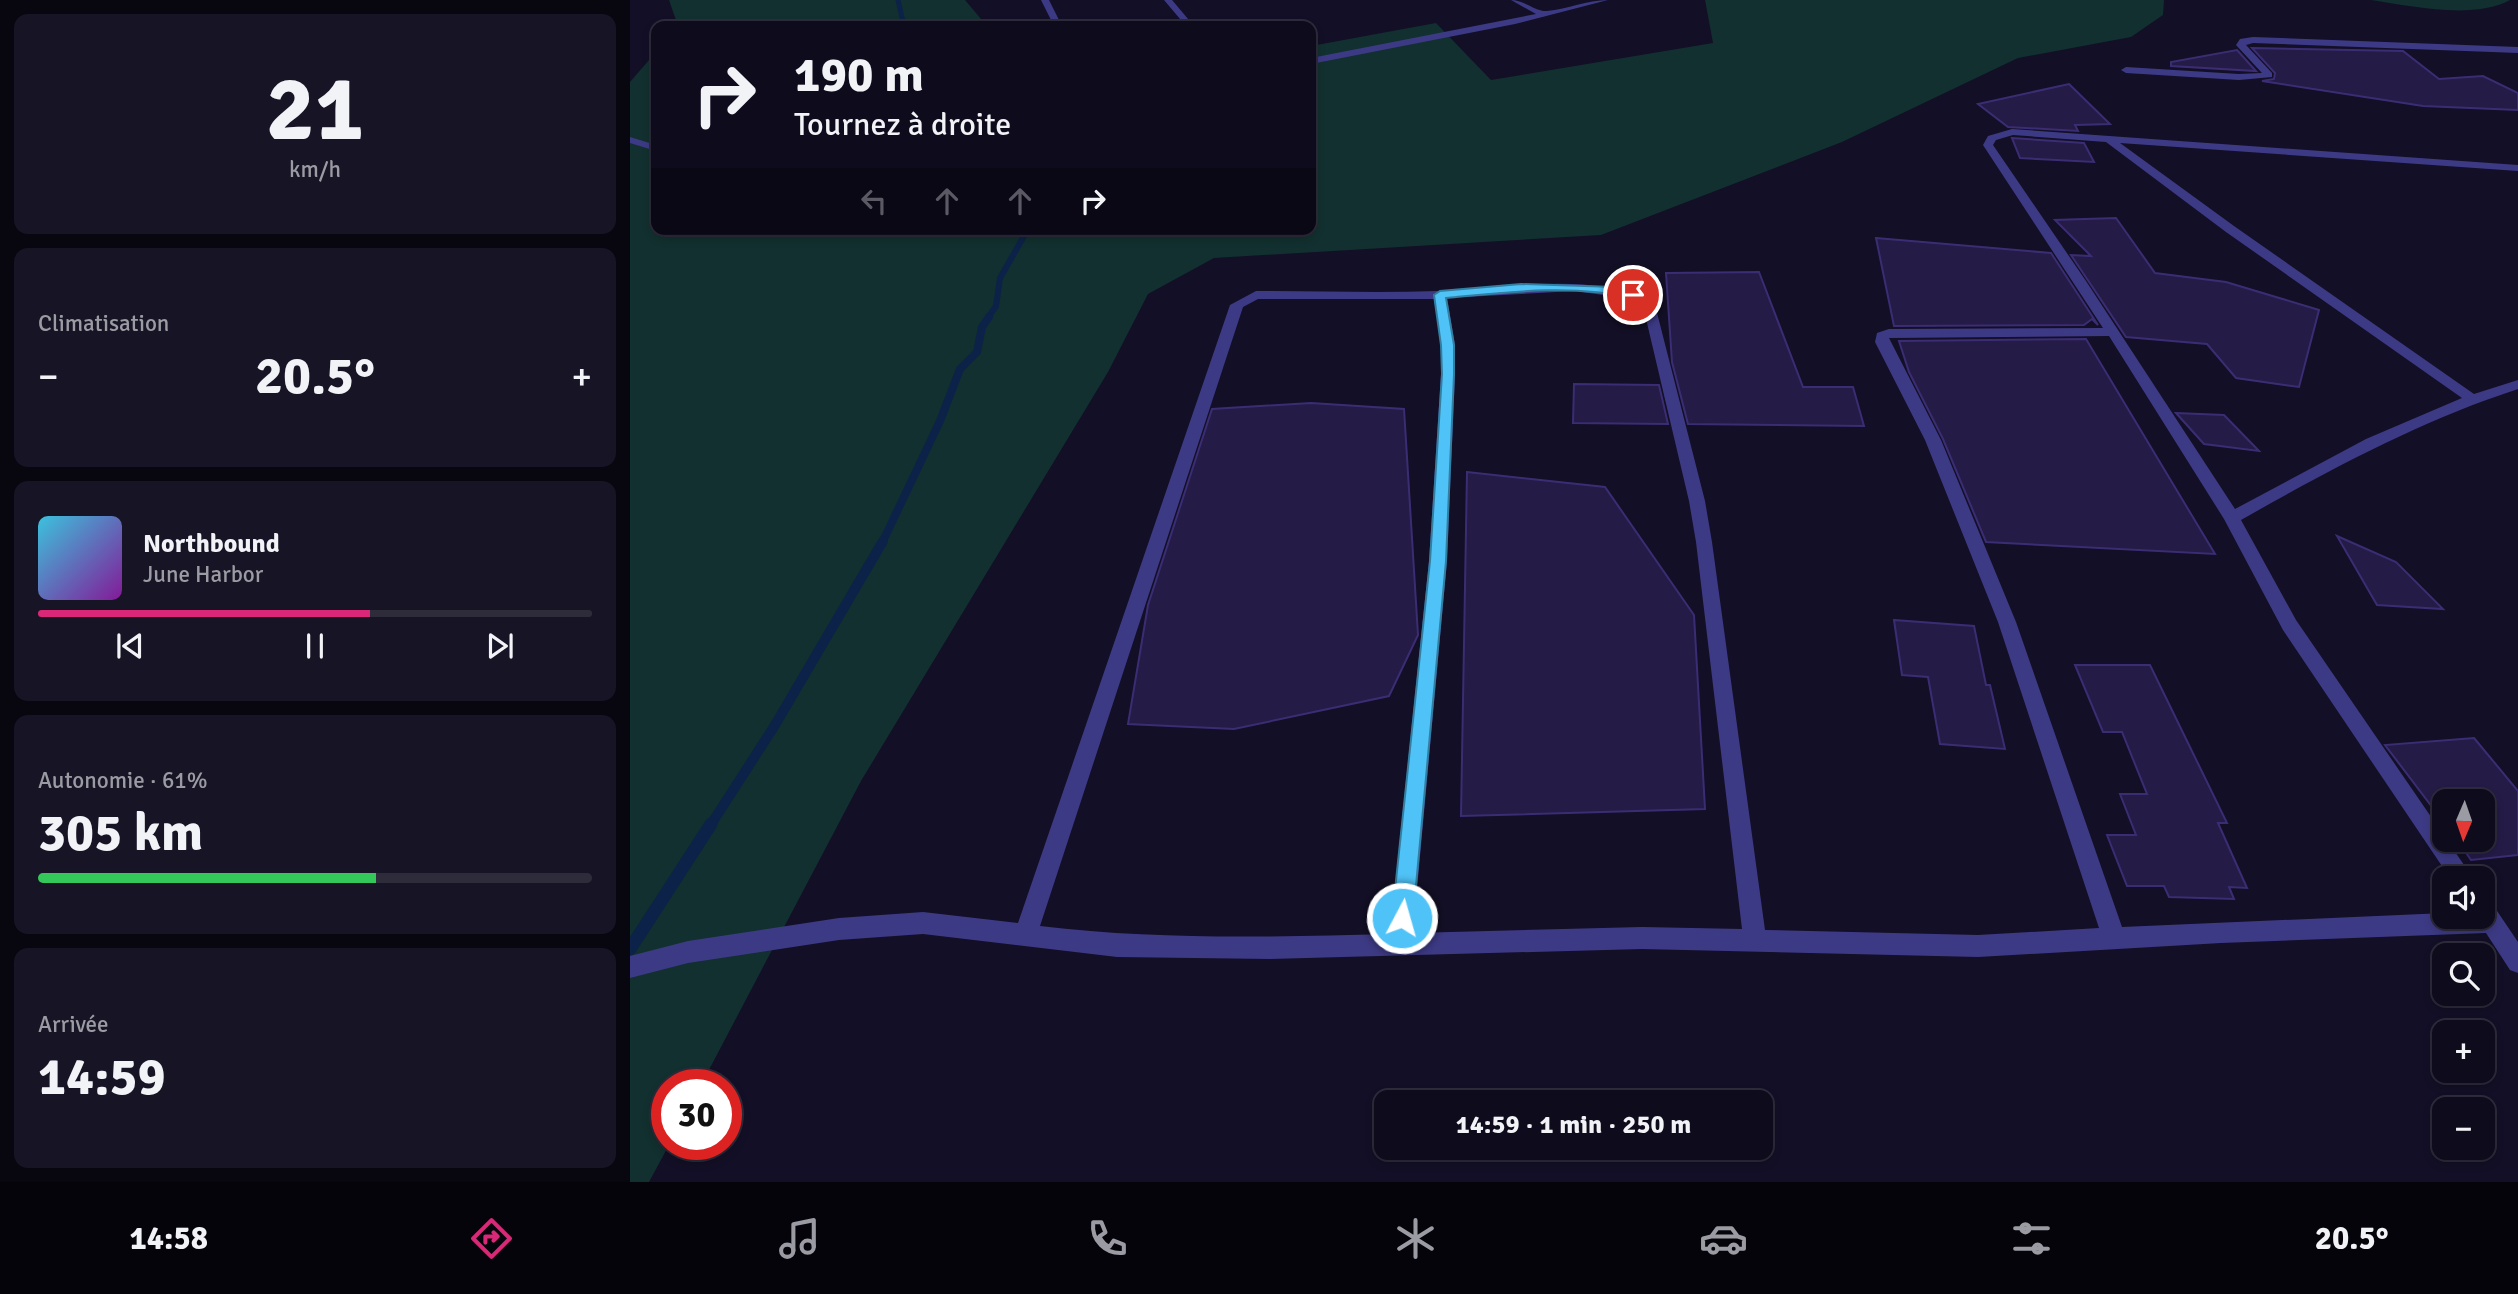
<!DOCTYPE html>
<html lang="fr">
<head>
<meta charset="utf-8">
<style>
	body { margin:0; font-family:Signika,sans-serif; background:#171425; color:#f1f3f6; height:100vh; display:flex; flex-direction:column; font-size:26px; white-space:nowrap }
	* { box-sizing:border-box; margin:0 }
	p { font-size:23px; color:#9b9ba3 }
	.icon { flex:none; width:38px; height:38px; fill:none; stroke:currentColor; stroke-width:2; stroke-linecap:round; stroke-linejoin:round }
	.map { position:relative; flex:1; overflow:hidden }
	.sheet { display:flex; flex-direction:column; gap:14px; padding:14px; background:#08060f; width:630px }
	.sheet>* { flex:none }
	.top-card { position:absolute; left:21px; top:21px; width:665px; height:214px; border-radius:14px; box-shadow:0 4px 10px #0003,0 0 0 2px #2e2b3b; background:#0e0b1c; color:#f1f3f6; overflow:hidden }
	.needle { width:46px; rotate:182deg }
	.controls { position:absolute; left:1802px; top:789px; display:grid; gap:14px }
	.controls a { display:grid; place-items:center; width:63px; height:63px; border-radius:14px; background:#0e0b1c; box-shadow:0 4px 10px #0003,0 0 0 2px #2e2b3b; font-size:35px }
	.speed { position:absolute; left:21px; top:1069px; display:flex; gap:14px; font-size:35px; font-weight:700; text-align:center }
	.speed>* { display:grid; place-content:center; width:91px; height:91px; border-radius:50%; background:#0e0b1c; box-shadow:0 4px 10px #0003,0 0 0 2px #2e2b3b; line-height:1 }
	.speed .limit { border:10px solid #d22; background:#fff; color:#111 }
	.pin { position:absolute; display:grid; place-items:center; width:60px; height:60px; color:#fff; margin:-30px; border:4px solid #fff; border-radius:50%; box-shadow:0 2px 7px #0007 }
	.me { position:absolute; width:77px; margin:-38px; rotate:6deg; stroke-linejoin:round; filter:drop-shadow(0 0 5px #0008) }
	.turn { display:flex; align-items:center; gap:24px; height:147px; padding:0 28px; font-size:32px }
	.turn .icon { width:91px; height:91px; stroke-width:2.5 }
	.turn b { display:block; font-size:49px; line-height:60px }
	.lanes { display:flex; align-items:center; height:66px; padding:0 28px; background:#0003; justify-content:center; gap:35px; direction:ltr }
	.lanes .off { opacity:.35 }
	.big { font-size:52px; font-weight:700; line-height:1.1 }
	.sheet .tile { flex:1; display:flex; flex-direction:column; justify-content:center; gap:10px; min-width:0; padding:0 24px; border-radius:14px; background:#171425 }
	.sheet .dial { align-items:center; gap:0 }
	.dial b { font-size:91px; line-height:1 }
	.song { display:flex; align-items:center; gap:21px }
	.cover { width:84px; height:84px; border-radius:10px; background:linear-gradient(135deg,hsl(190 70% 55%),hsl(290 70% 35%)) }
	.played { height:7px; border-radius:4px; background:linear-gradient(90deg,#db2777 60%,#2e2b3b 60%) }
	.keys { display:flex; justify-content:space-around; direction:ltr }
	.heat { display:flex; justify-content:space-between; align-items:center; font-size:38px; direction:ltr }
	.charge { height:10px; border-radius:5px; background:linear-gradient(90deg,#34c759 61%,#2e2b3b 0) }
	.trip { position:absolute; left:744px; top:1090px; width:399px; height:70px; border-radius:14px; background:#0e0b1c; box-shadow:0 4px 10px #0003,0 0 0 2px #2e2b3b; font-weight:700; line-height:70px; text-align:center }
	.menu { display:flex; height:112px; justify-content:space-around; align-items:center; background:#06040b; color:#9b9ba3 }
	.menu .icon { width:49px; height:49px }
	.menu .selected { color:#db2777 }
	.menu b { font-size:32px; color:#f1f3f6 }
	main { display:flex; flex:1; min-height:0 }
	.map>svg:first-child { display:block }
	.green { fill:#12302f }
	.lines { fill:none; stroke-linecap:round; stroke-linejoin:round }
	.stream-far4 { stroke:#0c2248; stroke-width:5 }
	.stream-far3 { stroke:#0c2248; stroke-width:6 }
	.stream-far2 { stroke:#0c2248; stroke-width:8 }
	.stream-far1 { stroke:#0c2248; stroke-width:10 }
	.stream { stroke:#0c2248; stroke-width:13 }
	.building { fill:#241b47; stroke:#3b2d73; stroke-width:2 }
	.street { fill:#3d3a85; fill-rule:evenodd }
	.route { fill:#4fc3f7; stroke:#337fa1; stroke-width:2 }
</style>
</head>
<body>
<main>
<section class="sheet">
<div class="tile dial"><b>21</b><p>km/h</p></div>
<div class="tile"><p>Climatisation</p>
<div class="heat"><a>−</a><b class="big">20.5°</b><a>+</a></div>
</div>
<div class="tile">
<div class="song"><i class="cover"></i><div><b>Northbound</b><p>June Harbor</p></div></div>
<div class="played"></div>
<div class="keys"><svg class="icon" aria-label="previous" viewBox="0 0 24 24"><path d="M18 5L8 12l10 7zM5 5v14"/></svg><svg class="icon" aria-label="pause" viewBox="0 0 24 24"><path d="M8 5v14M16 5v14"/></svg><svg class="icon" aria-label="next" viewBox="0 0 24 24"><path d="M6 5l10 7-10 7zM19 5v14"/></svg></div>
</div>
<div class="tile"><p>Autonomie · 61%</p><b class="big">305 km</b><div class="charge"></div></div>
<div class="tile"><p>Arrivée</p><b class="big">14:59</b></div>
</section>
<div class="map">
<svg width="1888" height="1182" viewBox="0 0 1888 1182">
	<rect width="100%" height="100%" fill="#130f26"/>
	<g class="green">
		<polygon points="39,0 335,0 357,26 48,26"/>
		<polygon points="1075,0 1534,0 1533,15 1501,37 1388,58 1212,142 971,235 584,258 518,294 478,372 231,781 71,1085 37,1085 37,1144 39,1145 19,1182 0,1182 0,82 26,52 26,229 681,229 681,46 806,23 861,80 1083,43"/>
		<path d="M1741 0H1880C1843 20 1781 6 1741 0Z"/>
	</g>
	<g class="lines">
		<polyline class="stream-far4" points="268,0 274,26"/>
		<polyline class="stream-far3" points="357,319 366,306 370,278 398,229"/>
		<polyline class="stream-far2" points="252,543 310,421 330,369 347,352 352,327 359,317"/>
		<polyline class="stream-far1" points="80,826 145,725 253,541"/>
		<polyline class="stream" points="0,949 81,824"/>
	</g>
	<g class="building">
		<polygon points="1622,48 1773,51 1809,79 1853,76 1888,93 1888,110 1793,106 1632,81 1644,79 1645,73"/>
		<polygon points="1607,50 1626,71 1541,66 1541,62"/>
		<polygon points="1439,84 1480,124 1445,125 1448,131 1378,127 1348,104"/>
		<polygon points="1382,138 1454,143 1464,162 1390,158"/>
		<polygon points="1486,218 1525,273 1596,282 1689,310 1669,387 1606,378 1577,344 1496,337 1441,255 1461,256 1425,220"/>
		<polygon points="1246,238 1421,253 1468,325 1462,319 1454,325 1264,326"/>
		<polygon points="1129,272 1173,387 1223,387 1234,426 1058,424 1042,362 1036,273"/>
		<polygon points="1456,339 1585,554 1356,542 1313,439 1279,372 1269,341"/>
		<polygon points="944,384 1029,385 1038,424 943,423"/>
		<polygon points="681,403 774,409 788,635 759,696 604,729 498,724 518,605 582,409"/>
		<polygon points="1546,413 1594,415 1629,451 1574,444"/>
		<polygon points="837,472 975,487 1064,615 1075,809 831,816"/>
		<polygon points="1707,536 1766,562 1813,609 1747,605"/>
		<polygon points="1264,620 1344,626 1356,685 1360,685 1375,749 1310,744 1298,677 1272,675"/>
		<polygon points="1445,665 1520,665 1597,823 1588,823 1617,888 1599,887 1604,899 1539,897 1534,886 1497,886 1477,835 1506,835 1490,794 1517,794 1492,732 1473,732"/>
		<polygon points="1844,738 1888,791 1888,855 1841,860 1827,840 1853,840 1853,802 1815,802 1815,824 1755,745"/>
	</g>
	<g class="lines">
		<g class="street">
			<polygon points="411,0 419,0 432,26 424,26"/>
			<polygon points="534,0 542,0 564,26 556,26"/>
			<path d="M881 0C894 0 906 12 917 11 938 9 957 0 978 0L885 24 681 64V58L906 14Z"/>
			<polygon points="1623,37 1888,47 1888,53 1623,43 1616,45 1642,73 1642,77 1609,80 1496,73 1491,70 1496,67 1609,74 1632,73 1606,45 1610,39"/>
			<path d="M1382 129 1888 165V171L1490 143 1604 226 1844 394 1888 380V389C1790 421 1701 469 1611 520L1666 620 1843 878H1820L1653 630 1594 519 1479 336 1259 338 1311 440 1386 622 1492 927 1815 913V917H1853V899L1861 902 1888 942V973L1880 970 1856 933 1591 943 1348 957 1012 949 640 959 487 957 293 934 209 940 58 963 0 978V956L58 941 209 918 293 912 388 923 600 305 626 291C686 291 747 293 808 291 881 289 954 271 1024 301L1075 501 1082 542 1135 930 1348 935 1469 928 1368 622 1295 440 1245 342 1247 333 1259 329 1473 328 1353 145 1358 136ZM1383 135 1476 142 1596 232 1832 398 1736 439 1605 509 1456 281 1363 145 1366 140ZM945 291 994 298 1013 306 1059 501 1066 542 1112 929 1012 927 783 933 817 561 825 374V345L817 298ZM628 299H804L811 345V374L799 561 760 934C643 937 526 940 410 926L613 307Z"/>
			<polygon points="0,137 26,145 26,151 0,143"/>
		</g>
	</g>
	<path class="route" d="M891 284 985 287 1009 295 1003 298C943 284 877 292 816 298L824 345V374L816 561 783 918 780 924 772 927 765 924 762 918 800 561 812 374 811 345 804 295 810 291Z"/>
</svg>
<div class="controls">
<a><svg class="needle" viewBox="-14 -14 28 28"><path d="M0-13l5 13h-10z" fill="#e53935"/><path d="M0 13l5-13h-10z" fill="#9b9ba3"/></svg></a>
<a><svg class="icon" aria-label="sound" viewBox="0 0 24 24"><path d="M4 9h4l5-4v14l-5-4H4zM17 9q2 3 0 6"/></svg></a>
<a><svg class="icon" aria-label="search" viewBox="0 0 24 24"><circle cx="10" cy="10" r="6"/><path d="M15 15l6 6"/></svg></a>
<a>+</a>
<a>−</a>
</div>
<div class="speed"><div class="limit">30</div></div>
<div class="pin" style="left:1003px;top:295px;background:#d93025"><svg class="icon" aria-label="arrive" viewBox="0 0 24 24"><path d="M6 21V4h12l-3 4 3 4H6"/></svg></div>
<svg class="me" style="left:772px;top:918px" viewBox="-20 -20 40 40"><circle r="17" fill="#4fc3f7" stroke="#fff" stroke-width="3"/><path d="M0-11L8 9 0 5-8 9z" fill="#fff"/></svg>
<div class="trip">14:59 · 1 min · 250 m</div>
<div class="top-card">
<div class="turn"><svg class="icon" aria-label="right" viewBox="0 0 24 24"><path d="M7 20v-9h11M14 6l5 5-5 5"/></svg><div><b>190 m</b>Tournez à droite</div></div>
<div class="lanes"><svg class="icon off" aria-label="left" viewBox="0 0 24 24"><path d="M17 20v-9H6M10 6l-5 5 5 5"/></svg><svg class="icon off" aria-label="ahead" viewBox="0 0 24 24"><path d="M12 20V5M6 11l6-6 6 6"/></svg><svg class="icon off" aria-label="ahead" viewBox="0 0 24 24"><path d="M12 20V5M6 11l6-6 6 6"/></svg><svg class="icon" aria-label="right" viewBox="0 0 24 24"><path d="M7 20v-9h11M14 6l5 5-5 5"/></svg></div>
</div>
</div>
</main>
<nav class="menu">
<b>14:58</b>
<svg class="icon selected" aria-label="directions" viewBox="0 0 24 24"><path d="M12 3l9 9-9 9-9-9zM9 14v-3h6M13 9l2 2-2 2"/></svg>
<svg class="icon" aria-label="music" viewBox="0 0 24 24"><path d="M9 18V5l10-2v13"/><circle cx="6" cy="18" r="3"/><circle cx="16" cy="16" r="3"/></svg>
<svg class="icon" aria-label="phone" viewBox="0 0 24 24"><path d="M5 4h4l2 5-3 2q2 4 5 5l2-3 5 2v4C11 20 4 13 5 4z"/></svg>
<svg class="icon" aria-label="climate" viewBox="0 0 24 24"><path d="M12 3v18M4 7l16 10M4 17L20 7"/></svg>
<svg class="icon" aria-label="car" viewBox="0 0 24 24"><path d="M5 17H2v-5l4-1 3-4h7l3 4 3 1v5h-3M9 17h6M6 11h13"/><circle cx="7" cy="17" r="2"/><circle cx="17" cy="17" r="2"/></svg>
<svg class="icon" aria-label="filters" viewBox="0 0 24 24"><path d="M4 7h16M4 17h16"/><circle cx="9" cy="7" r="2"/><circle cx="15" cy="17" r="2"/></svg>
<b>20.5°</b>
</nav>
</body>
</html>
